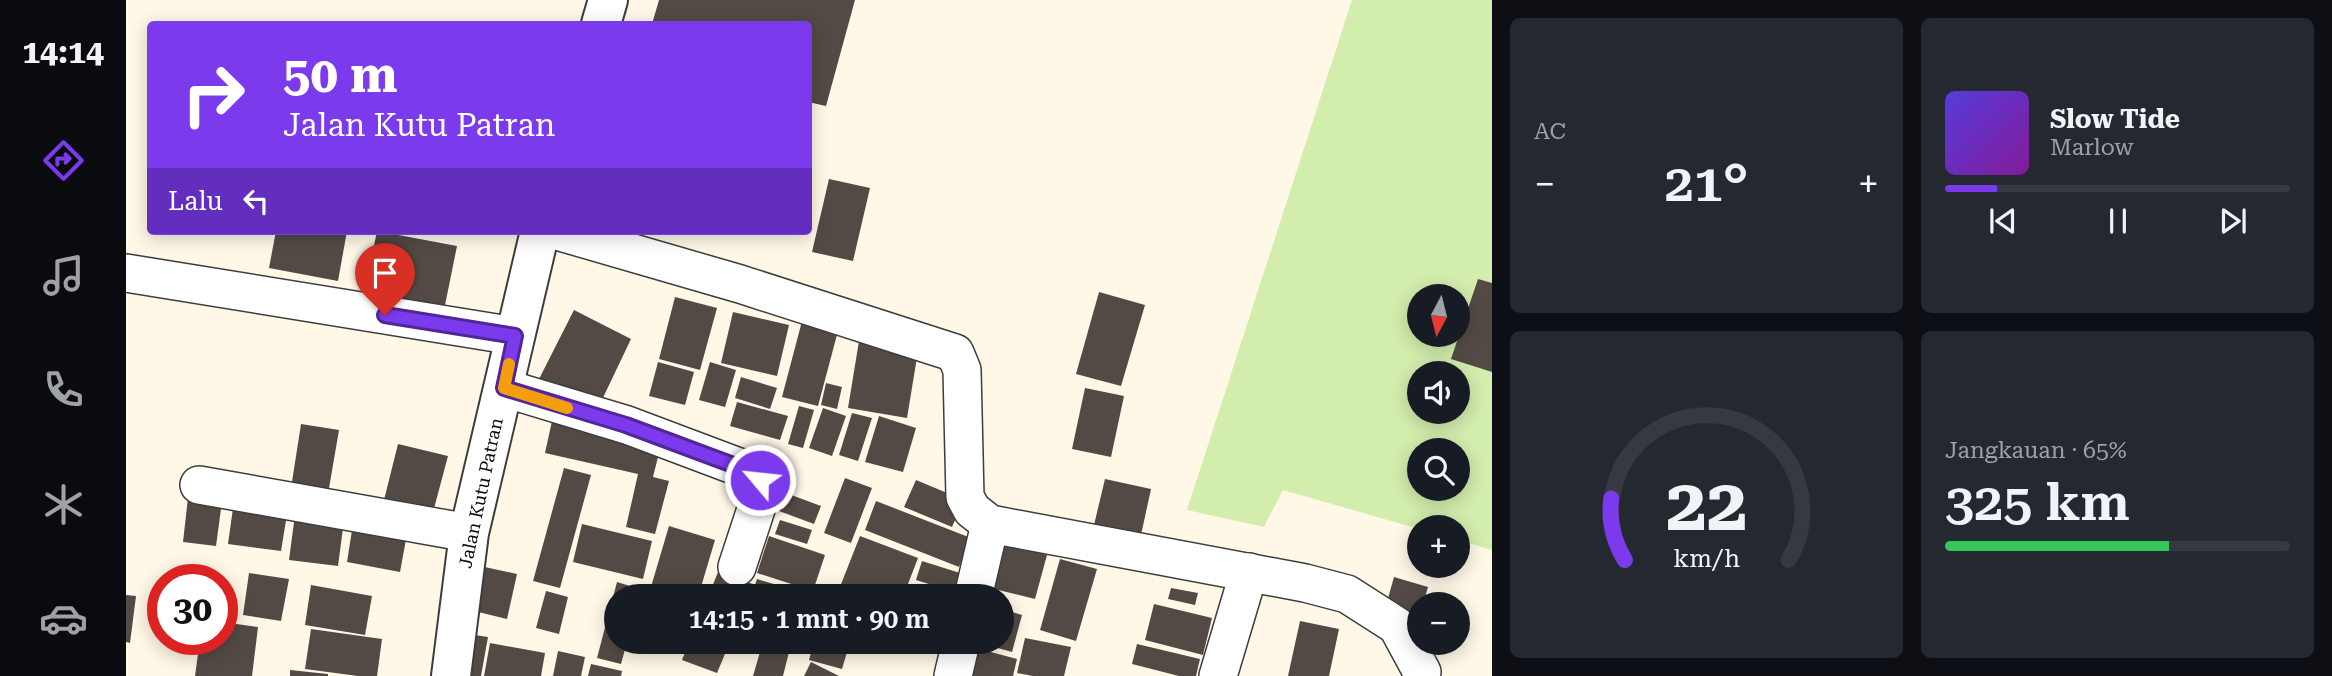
<!DOCTYPE html>
<html lang="id">
<head>
<meta charset="utf-8">
<style>
	body { margin:0; font-family:"Roboto Serif",serif; background:#242831; color:#f1f3f6; height:100vh; display:flex; flex-direction:column; font-size:26px; white-space:nowrap }
	* { box-sizing:border-box; margin:0 }
	p { font-size:23px; color:#9ea1a6 }
	.icon { flex:none; width:38px; height:38px; fill:none; stroke:currentColor; stroke-width:2; stroke-linecap:round; stroke-linejoin:round }
	.map { position:relative; flex:1; overflow:hidden }
	.details { display:flex; flex-direction:column; gap:18px; padding:18px; background:#0d0f14; width:840px }
	.details>* { flex:none }
	.guide { position:absolute; left:21px; top:21px; width:665px; height:214px; border-radius:7px; box-shadow:0 4px 18px #0003; background:#7c3aed; color:#fff; overflow:hidden }
	.needle { width:46px; rotate:187deg }
	.buttons { position:absolute; left:1281px; top:284px; display:grid; gap:14px }
	.buttons a { display:grid; place-items:center; width:63px; height:63px; border-radius:50%; background:#171b24; box-shadow:0 4px 18px #0003; font-size:35px }
	.speed { position:absolute; left:21px; top:564px; display:flex; gap:14px; font-size:35px; font-weight:700; text-align:center }
	.speed>* { display:grid; place-content:center; width:91px; height:91px; border-radius:50%; background:#171b24; box-shadow:0 4px 18px #0003; line-height:1 }
	.speed .limit { border:10px solid #d22; background:#fff; color:#111 }
	.pin { position:absolute; display:grid; place-items:center; width:60px; height:60px; color:#fff; margin:-72px -30px; border-radius:50% 50% 50% 0; rotate:-45deg; box-shadow:0 0 7px #0007 }
	.pin .icon { rotate:45deg }
	.me { position:absolute; width:77px; margin:-38px; rotate:298deg; stroke-linejoin:round; filter:drop-shadow(0 0 5px #0008) }
	.turn { display:flex; align-items:center; gap:24px; height:147px; padding:0 21px; font-size:32px }
	.turn .icon { width:91px; height:91px; stroke-width:2.5 }
	.turn b { display:block; font-size:49px; line-height:60px }
	.then { display:flex; align-items:center; height:66px; padding:0 21px; background:#0003; gap:14px; font-size:26px }
	.big { font-size:52px; font-weight:600; line-height:1.1 }
	.details .tile { flex:1; display:flex; flex-direction:column; justify-content:center; gap:10px; min-width:0; padding:0 24px; border-radius:10px; background:#242831 }
	.details .dial { align-items:center; gap:0 }
	.dial svg { height:182px; overflow:visible; fill:none; stroke:#363941; stroke-width:7; stroke-linecap:round; text-anchor:middle }
	.dial text { fill:#f1f3f6; stroke:none }
	.song { display:flex; align-items:center; gap:21px }
	.cover { width:84px; height:84px; border-radius:10px; background:linear-gradient(135deg,hsl(250 70% 55%),hsl(290 70% 35%)) }
	.played { height:7px; border-radius:4px; background:linear-gradient(90deg,#7c3aed 15%,#363941 15%) }
	.keys { display:flex; justify-content:space-around; direction:ltr }
	.heat { display:flex; justify-content:space-between; align-items:center; font-size:38px; direction:ltr }
	.charge { height:10px; border-radius:5px; background:linear-gradient(90deg,#34c759 65%,#363941 0) }
	.details .tiles { flex:1; display:grid; gap:18px; grid-template-columns:repeat(2,1fr) }
	.trip { position:absolute; left:478px; top:584px; width:410px; height:70px; border-radius:35px; background:#171b24; box-shadow:0 4px 18px #0003; font-weight:600; line-height:70px; text-align:center }
	main { display:flex; flex:1; min-height:0 }
	.dock { display:flex; flex-direction:column; width:126px; justify-content:space-around; align-items:center; background:#090b0e; color:#9ea1a6 }
	.dock .icon { width:49px; height:49px }
	.dock .current { color:#7c3aed }
	.dock b { font-size:32px; color:#f1f3f6 }
	.map>svg:first-child { display:block }
	.green { fill:#d3edad; fill-rule:evenodd }
	.building { fill:#544a45 }
	.lines { fill:none; stroke-linecap:round; stroke-linejoin:round }
	.minor-casing { stroke:#3d3d3d; stroke-width:40 }
	.tertiary-casing { stroke:#3d3d3d; stroke-width:42 }
	.minor { stroke:#fff; stroke-width:37 }
	.tertiary { stroke:#fff; stroke-width:38 }
	.route-casing { stroke:#51269a; stroke-width:18 }
	.route { stroke:#7c3aed; stroke-width:12 }
	.slow { stroke:#f59e0b; stroke-width:12 }
	.labels { text-anchor:middle; stroke-width:7; stroke-linejoin:round; paint-order:stroke }
	.street-label { font-size:18px; fill:#0a0a0a; stroke:#fff }
</style>
</head>
<body>
<main>
<nav class="dock">
<b>14:14</b>
<svg class="icon current" aria-label="directions" viewBox="0 0 24 24"><path d="M12 3l9 9-9 9-9-9zM9 14v-3h6M13 9l2 2-2 2"/></svg>
<svg class="icon" aria-label="music" viewBox="0 0 24 24"><path d="M9 18V5l10-2v13"/><circle cx="6" cy="18" r="3"/><circle cx="16" cy="16" r="3"/></svg>
<svg class="icon" aria-label="phone" viewBox="0 0 24 24"><path d="M5 4h4l2 5-3 2q2 4 5 5l2-3 5 2v4C11 20 4 13 5 4z"/></svg>
<svg class="icon" aria-label="climate" viewBox="0 0 24 24"><path d="M12 3v18M4 7l16 10M4 17L20 7"/></svg>
<svg class="icon" aria-label="car" viewBox="0 0 24 24"><path d="M5 17H2v-5l4-1 3-4h7l3 4 3 1v5h-3M9 17h6M6 11h13"/><circle cx="7" cy="17" r="2"/><circle cx="17" cy="17" r="2"/></svg>
</nav>
<div class="map">
<svg width="1366" height="676" viewBox="0 0 1366 676">
	<rect width="100%" height="100%" fill="#fff8e7"/>
	<path class="green" d="M1226 0H1366V550L1332 540V527H1293V529L1157 490 1138 527 1061 510ZM1293 296H1332V334H1293ZM1293 373H1332V411H1293ZM1293 450H1332V488H1293Z"/>
	<g class="building">
		<polygon points="533,0 729,0 700,106 682,102 682,24 526,24"/>
		<polygon points="703,179 744,188 727,261 686,252"/>
		<polygon points="150,231 221,231 212,281 143,268"/>
		<polygon points="251,231 331,246 317,315 237,299"/>
		<polygon points="1352,279 1366,283 1366,372 1325,359"/>
		<polygon points="973,292 1019,305 995,386 950,374"/>
		<polygon points="549,297 591,308 574,370 533,359"/>
		<polygon points="448,310 505,339 474,404 412,381"/>
		<polygon points="607,312 663,325 651,376 595,363"/>
		<polygon points="676,321 712,331 692,406 656,397"/>
		<polygon points="734,335 793,345 781,418 722,408"/>
		<polygon points="532,362 568,372 559,405 523,396"/>
		<polygon points="584,362 610,370 599,407 573,400"/>
		<polygon points="615,377 651,388 644,409 609,398"/>
		<polygon points="700,383 716,387 711,409 695,405"/>
		<polygon points="959,388 998,396 985,457 946,449"/>
		<polygon points="611,402 662,416 654,440 604,426"/>
		<polygon points="673,406 688,410 677,448 662,444"/>
		<polygon points="697,408 720,416 706,456 683,448"/>
		<polygon points="726,413 746,418 732,461 713,455"/>
		<polygon points="753,416 790,428 777,472 739,462"/>
		<polygon points="426,421 535,445 527,477 543,481 529,534 500,527 512,474 419,453"/>
		<polygon points="175,424 213,430 202,494 165,488"/>
		<polygon points="272,444 322,456 306,516 257,504"/>
		<polygon points="438,468 465,475 434,588 407,581"/>
		<polygon points="719,478 746,488 725,543 698,533"/>
		<polygon points="979,479 1025,489 1015,535 968,525"/>
		<polygon points="790,480 838,500 826,527 778,507"/>
		<polygon points="63,489 97,494 90,546 57,542"/>
		<polygon points="660,493 695,506 688,524 653,511"/>
		<polygon points="108,501 162,508 155,551 102,544"/>
		<polygon points="750,501 845,538 833,567 739,530"/>
		<polygon points="170,507 219,513 212,566 163,560"/>
		<polygon points="654,520 686,530 681,544 649,534"/>
		<polygon points="227,524 281,534 274,572 221,562"/>
		<polygon points="456,524 526,541 517,579 447,562"/>
		<polygon points="543,526 589,540 572,597 522,597"/>
		<polygon points="643,536 699,555 687,591 631,573"/>
		<polygon points="734,536 792,558 777,597 710,597"/>
		<polygon points="875,544 921,555 909,599 864,588"/>
		<polygon points="934,559 971,569 950,641 914,630"/>
		<polygon points="796,561 834,573 828,592 790,580"/>
		<polygon points="354,566 391,574 381,619 344,610"/>
		<polygon points="592,572 627,584 622,597 582,597"/>
		<polygon points="123,573 163,579 155,621 117,615"/>
		<polygon points="1268,577 1302,587 1297,604 1293,604 1293,619 1259,609"/>
		<polygon points="631,579 687,596 687,597 625,597"/>
		<polygon points="491,582 514,589 512,597 490,597 490,642 501,642 495,664 471,658"/>
		<polygon points="185,585 246,596 239,635 179,625"/>
		<polygon points="1045,588 1072,593 1069,605 1042,599"/>
		<polygon points="420,591 442,597 433,634 410,628"/>
		<polygon points="0,595 10,596 4,643 0,642"/>
		<polygon points="1028,604 1086,618 1077,655 1019,640"/>
		<polygon points="875,609 896,615 886,652 854,643 875,642"/>
		<polygon points="1174,621 1213,629 1203,676 1162,676"/>
		<polygon points="96,622 132,627 126,676 69,676 74,639 96,639"/>
		<polygon points="185,629 256,639 251,676 232,676 179,669"/>
		<polygon points="336,633 362,637 355,676 329,676"/>
		<polygon points="899,638 945,647 938,676 907,676 891,673"/>
		<polygon points="563,642 604,642 591,673 556,660"/>
		<polygon points="688,642 724,642 716,669 683,660"/>
		<polygon points="364,643 419,653 415,676 358,676"/>
		<polygon points="1011,644 1074,659 1070,676 1053,676 1006,664"/>
		<polygon points="636,645 663,652 657,676 627,676"/>
		<polygon points="850,648 891,659 887,676 843,676"/>
		<polygon points="432,651 459,657 455,676 427,676"/>
		<polygon points="685,662 713,676 678,676"/>
		<polygon points="465,664 496,671 495,676 462,676"/>
		<polygon points="164,670 202,674 202,676 164,676"/>
	</g>
	<g class="lines">
		<defs>
			<g id="minor">
				<polyline points="431,231 614,284 829,353 836,370 839,497 846,510 864,524 1179,583 1221,594 1271,626 1296,672 1295,676"/>
				<polyline points="0,273 389,336"/>
				<polyline points="378,388 501,425 618,469 634,480 635,494 611,567"/>
				<polyline points="73,485 343,533"/>
				<polyline points="847,597 864,524"/>
				<polyline points="827,676 835,642"/>
				<polyline points="1092,676 1123,572"/>
			</g>
			<g id="tertiary">
				<polyline points="475,24 482,0"/>
				<polyline points="325,676 343,533 414,231"/>
			</g>
		</defs>
		<use href="#minor" class="minor-casing"/>
		<use href="#tertiary" class="tertiary-casing"/>
		<use href="#minor" class="minor"/>
		<use href="#tertiary" class="tertiary"/>
	</g>
	<g class="lines">
		<defs>
			<polyline id="route" points="259,315 389,336 378,388 500,425 618,469 634,480"/>
		</defs>
		<use href="#route" class="route-casing"/>
		<use href="#route" class="route"/>
		<polyline class="slow" points="383,364 378,388 441,408"/>
	</g>
	<g class="labels">
		<g class="street-label">
			<text transform="translate(355 493) rotate(-78)" y="6">Jalan Kutu Patran</text>
		</g>
	</g>
</svg>
<div class="buttons">
<a><svg class="needle" viewBox="-14 -14 28 28"><path d="M0-13l5 13h-10z" fill="#e53935"/><path d="M0 13l5-13h-10z" fill="#9ea1a6"/></svg></a>
<a><svg class="icon" aria-label="sound" viewBox="0 0 24 24"><path d="M4 9h4l5-4v14l-5-4H4zM17 9q2 3 0 6"/></svg></a>
<a><svg class="icon" aria-label="search" viewBox="0 0 24 24"><circle cx="10" cy="10" r="6"/><path d="M15 15l6 6"/></svg></a>
<a>+</a>
<a>−</a>
</div>
<div class="speed"><div class="limit">30</div></div>
<div class="pin" style="left:259px;top:315px;background:#d93025"><svg class="icon" aria-label="arrive" viewBox="0 0 24 24"><path d="M6 21V4h12l-3 4 3 4H6"/></svg></div>
<svg class="me" style="left:634px;top:480px" viewBox="-20 -20 40 40"><circle r="17" fill="#7c3aed" stroke="#fff" stroke-width="3"/><path d="M0-11L8 9 0 5-8 9z" fill="#fff"/></svg>
<div class="trip">14:15 · 1 mnt · 90 m</div>
<div class="guide">
<div class="turn"><svg class="icon" aria-label="right" viewBox="0 0 24 24"><path d="M7 20v-9h11M14 6l5 5-5 5"/></svg><div><b>50 m</b>Jalan Kutu Patran</div></div>
<div class="then">Lalu<svg class="icon" aria-label="left" viewBox="0 0 24 24"><path d="M17 20v-9H6M10 6l-5 5 5 5"/></svg></div>
</div>
</div>
<section class="details">
<div class="tiles">
<div class="tile"><p>AC</p>
<div class="heat"><a>−</a><b class="big">21°</b><a>+</a></div>
</div>
<div class="tile">
<div class="song"><i class="cover"></i><div><b>Slow Tide</b><p>Marlow</p></div></div>
<div class="played"></div>
<div class="keys"><svg class="icon" aria-label="previous" viewBox="0 0 24 24"><path d="M18 5L8 12l10 7zM5 5v14"/></svg><svg class="icon" aria-label="pause" viewBox="0 0 24 24"><path d="M8 5v14M16 5v14"/></svg><svg class="icon" aria-label="next" viewBox="0 0 24 24"><path d="M6 5l10 7-10 7zM19 5v14"/></svg></div>
</div>
<div class="tile dial"><svg viewBox="0 0 100 80">
<path d="M14 69A42 42 0 1 1 86 69"/>
<path d="M14 69A42 42 0 0 1 8 42" stroke="#7c3aed"/>
<text x="50" y="56" font-size="32" font-weight="700">22</text>
<text x="50" y="72" font-size="11">km/h</text>
</svg></div>
<div class="tile"><p>Jangkauan · 65%</p><b class="big">325 km</b><div class="charge"></div></div>
</div>
</section>
</main>
</body>
</html>
